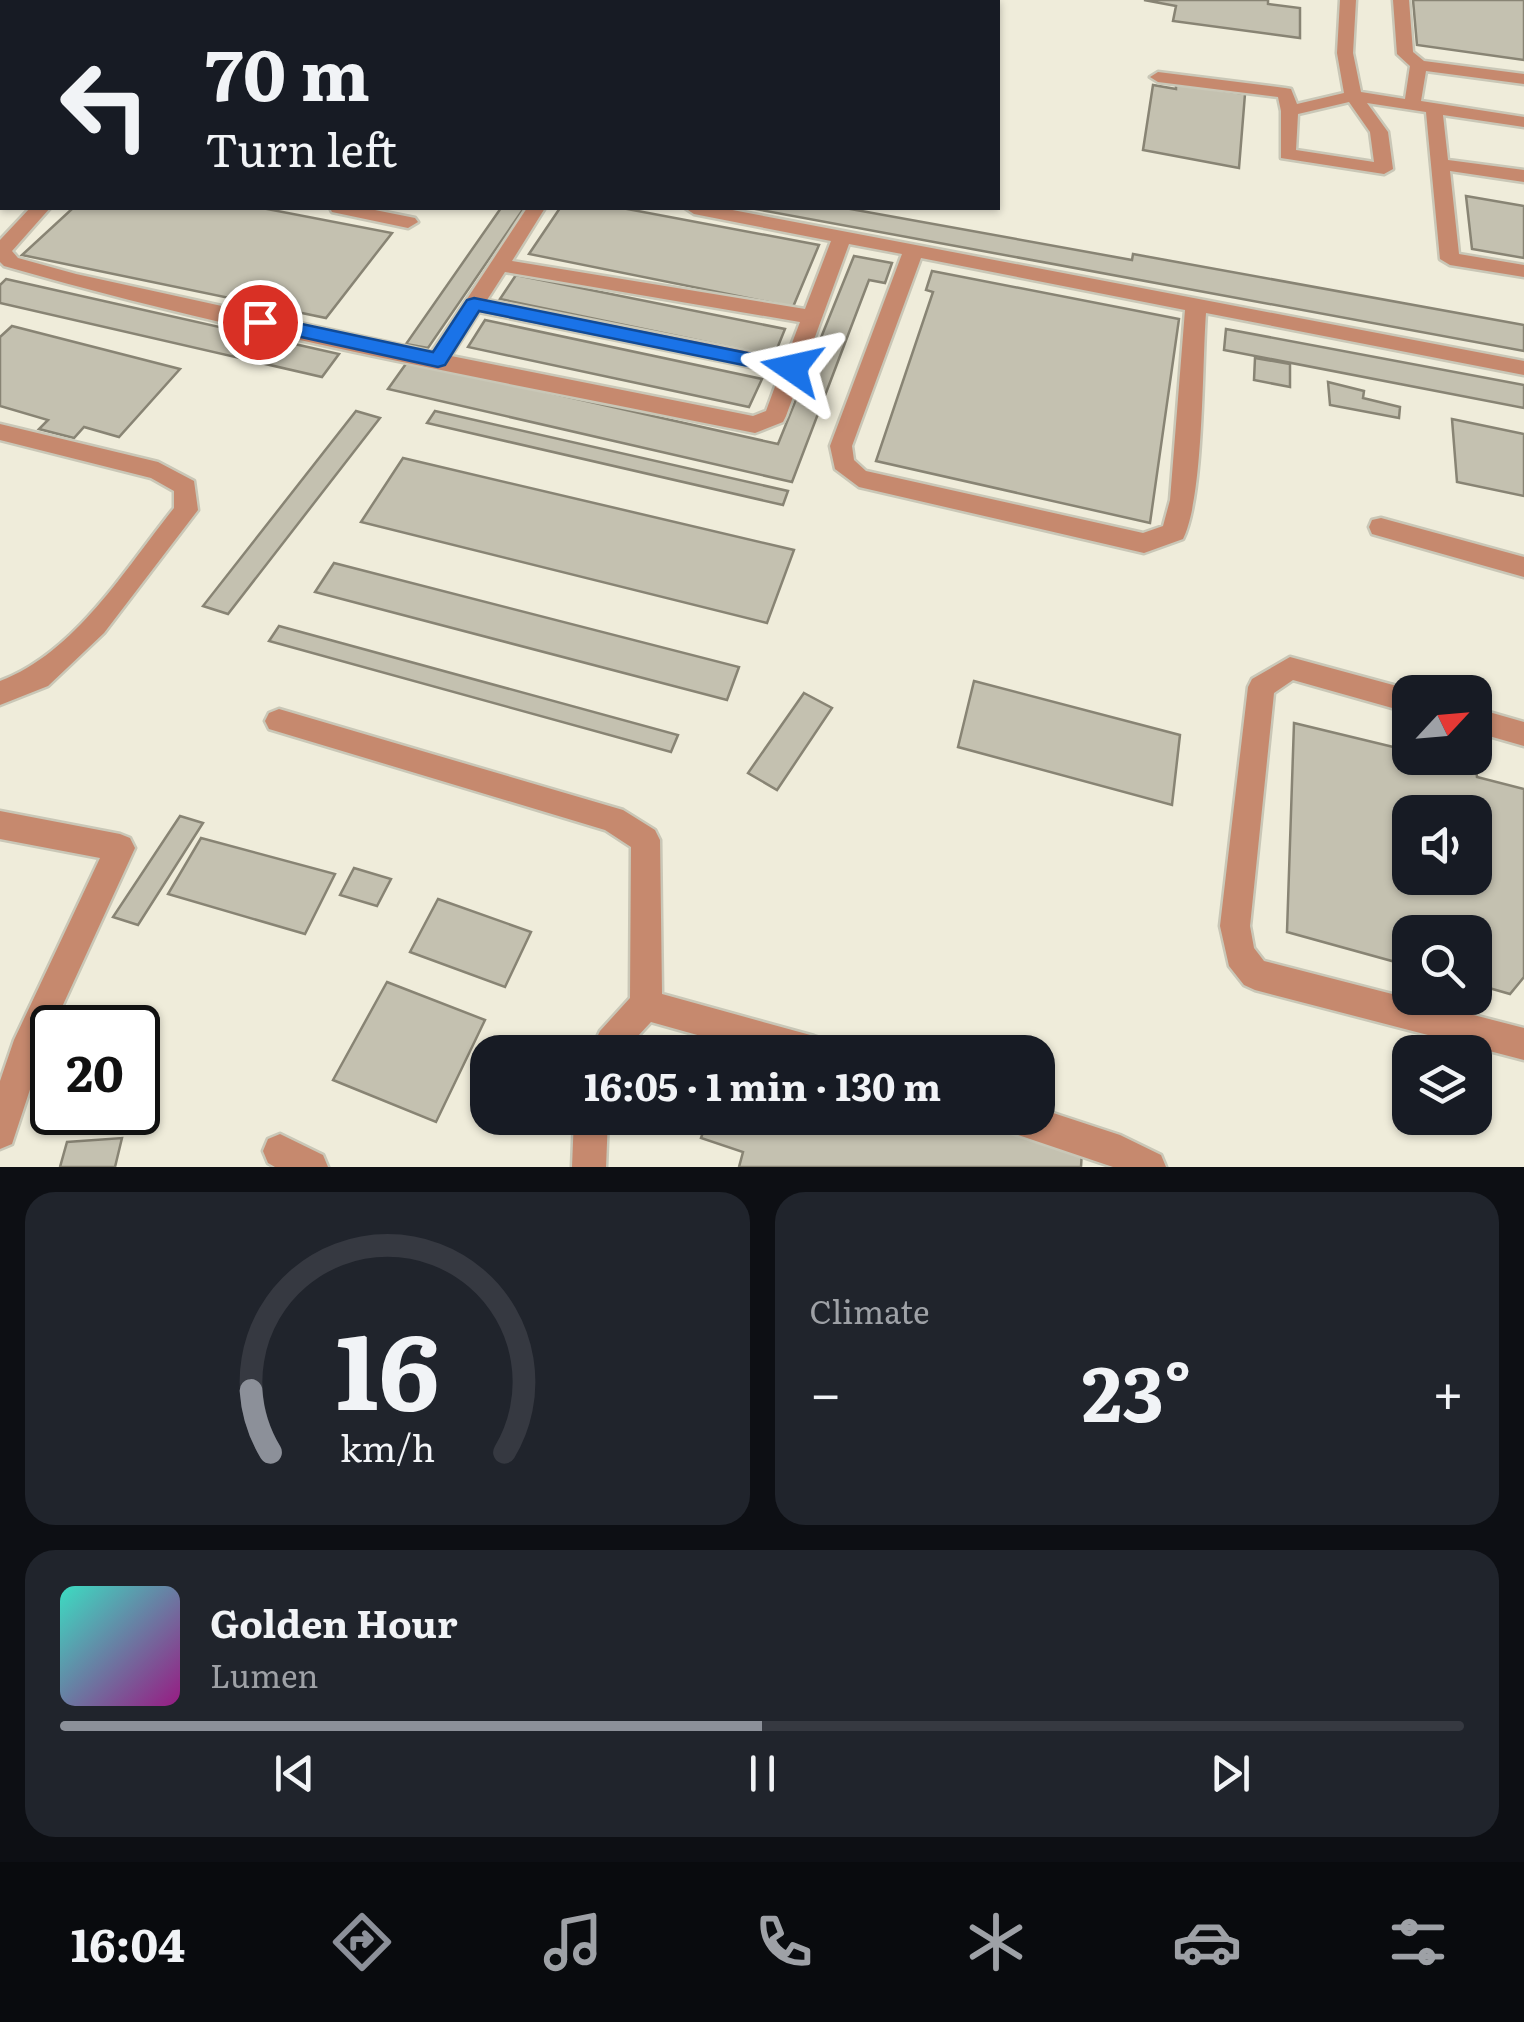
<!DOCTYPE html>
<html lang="en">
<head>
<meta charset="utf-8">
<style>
	body { margin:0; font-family:Literata,serif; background:#20242c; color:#f1f3f6; height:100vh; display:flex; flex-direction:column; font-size:38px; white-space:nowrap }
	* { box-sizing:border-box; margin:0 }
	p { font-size:32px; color:#9ea1a6 }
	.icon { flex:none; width:55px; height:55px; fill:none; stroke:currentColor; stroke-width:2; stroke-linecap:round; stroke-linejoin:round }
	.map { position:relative; height:1167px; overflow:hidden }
	.side { display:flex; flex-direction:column; gap:25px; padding:25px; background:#0d0f14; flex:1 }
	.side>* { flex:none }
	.guide { position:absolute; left:0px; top:0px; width:1000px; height:210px; box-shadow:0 2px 8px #0004; background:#171b24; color:#f1f3f6; overflow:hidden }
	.needle { width:65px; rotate:64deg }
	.fabs { position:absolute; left:1392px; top:675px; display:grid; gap:20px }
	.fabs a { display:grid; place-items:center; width:100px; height:100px; border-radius:20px; background:#171b24; box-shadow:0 2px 8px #0004; font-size:50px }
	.speed { position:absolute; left:30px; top:1005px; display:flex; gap:20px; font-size:50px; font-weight:700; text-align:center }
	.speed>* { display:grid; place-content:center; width:130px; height:130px; border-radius:50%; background:#171b24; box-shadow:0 2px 8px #0004; line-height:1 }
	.speed .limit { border:5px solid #111; border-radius:15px; background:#fff; color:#111 }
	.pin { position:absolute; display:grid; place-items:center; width:85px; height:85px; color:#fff; margin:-42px; border:5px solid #fff; border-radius:50%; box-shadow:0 2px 10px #0007 }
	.me { position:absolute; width:110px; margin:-55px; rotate:281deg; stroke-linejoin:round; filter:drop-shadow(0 0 8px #0008) }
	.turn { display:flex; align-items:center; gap:35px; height:210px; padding:0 40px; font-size:45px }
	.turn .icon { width:130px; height:130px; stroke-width:2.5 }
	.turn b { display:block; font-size:70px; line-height:85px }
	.big { font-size:75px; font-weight:700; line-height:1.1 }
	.side .tile { flex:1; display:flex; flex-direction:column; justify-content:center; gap:15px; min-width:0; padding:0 35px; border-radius:30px; background:#20242c }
	.side .dial { align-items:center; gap:0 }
	.dial svg { height:260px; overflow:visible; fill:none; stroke:#363941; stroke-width:7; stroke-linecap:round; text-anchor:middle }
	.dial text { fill:#f1f3f6; stroke:none }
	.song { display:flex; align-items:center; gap:30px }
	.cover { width:120px; height:120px; border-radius:15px; background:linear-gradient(135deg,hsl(170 70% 55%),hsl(310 70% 35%)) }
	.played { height:10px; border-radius:5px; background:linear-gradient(90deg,#8c9099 50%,#363941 50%) }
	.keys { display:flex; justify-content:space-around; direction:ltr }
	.heat { display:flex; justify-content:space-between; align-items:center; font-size:55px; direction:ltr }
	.side .tiles { flex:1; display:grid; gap:25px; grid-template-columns:1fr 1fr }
	.tile:last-child { grid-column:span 2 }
	.trip { position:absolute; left:470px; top:1035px; width:585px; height:100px; border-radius:30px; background:#171b24; box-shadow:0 2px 8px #0004; font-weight:700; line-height:100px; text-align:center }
	.tab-bar { display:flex; height:160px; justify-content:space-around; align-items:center; background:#090b0e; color:#9ea1a6 }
	.tab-bar .icon { width:70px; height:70px }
	.tab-bar .current { color:#8c9099 }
	.tab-bar b { font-size:45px; color:#f1f3f6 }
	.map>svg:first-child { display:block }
	.building { fill:#c4c1b0; stroke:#888474; stroke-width:2.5; fill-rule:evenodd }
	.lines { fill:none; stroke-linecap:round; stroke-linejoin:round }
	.minor-casing { stroke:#c9c7b7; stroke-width:5 }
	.major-casing { stroke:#c9c7b7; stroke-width:30 }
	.minor { fill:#c6896e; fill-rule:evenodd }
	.major { stroke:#8e3908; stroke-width:25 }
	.route { fill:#1a73e8; stroke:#114b97; stroke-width:2.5 }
</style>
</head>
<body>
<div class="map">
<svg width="1524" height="1167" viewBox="0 0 1524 1167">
	<rect width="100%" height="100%" fill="#efecda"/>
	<g class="building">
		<polygon points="1144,0 1268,0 1268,4 1300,8 1300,38 1173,21 1176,6"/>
		<polygon points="1413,0 1524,0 1524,60 1417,45"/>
		<polygon points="1176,84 1245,94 1239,168 1143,150 1153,85 1176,89"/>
		<polygon points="1466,196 1524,206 1524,258 1472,249"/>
		<polygon points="73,208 262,208 392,233 326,318 22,255"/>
		<polygon points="501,208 524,208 428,348 406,344"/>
		<polygon points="560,208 622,208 819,245 793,307 529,254"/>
		<polygon points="750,208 845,208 1132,260 1133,254 1524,325 1524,351"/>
		<polygon points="854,256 892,263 885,283 869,280 792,482 388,389 408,361 778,444"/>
		<polygon points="932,271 1179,319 1150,523 876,461 933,292 926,290"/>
		<polygon points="516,275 785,329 774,356 500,299"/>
		<polygon points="6,279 339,354 322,377 0,303 0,285"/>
		<polygon points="485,320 762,379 749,407 468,347"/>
		<polygon points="12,326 180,369 119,437 84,427 74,438 39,429 48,420 0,406 0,337"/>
		<polygon points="1226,329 1524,385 1524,408 1224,350"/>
		<polygon points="1255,358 1290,364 1290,387 1254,380"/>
		<polygon points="1328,382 1364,391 1363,398 1400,407 1399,418 1330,405"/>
		<polygon points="356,411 380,418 228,614 203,606"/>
		<polygon points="435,411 788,491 783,505 427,423"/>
		<polygon points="1452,419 1524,434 1524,496 1457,482"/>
		<polygon points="403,458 794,550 767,623 361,522"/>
		<polygon points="334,563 739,667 727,700 315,592"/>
		<polygon points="279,626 678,735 671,752 269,641"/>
		<polygon points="974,681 1180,735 1172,805 958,747"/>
		<polygon points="804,693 832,708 777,790 748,773"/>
		<path d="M1294 723 1410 751V758H1434L1476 768 1477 777 1524 789V977L1510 994 1475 984V932H1410V966L1287 932ZM1410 812H1475V878H1410Z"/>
		<polygon points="180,816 203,823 138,925 113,917"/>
		<polygon points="201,838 335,874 305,934 168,894"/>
		<polygon points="354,868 391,879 377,906 340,895"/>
		<polygon points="438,899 531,932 505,987 410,952"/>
		<polygon points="387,982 485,1020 436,1122 333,1080"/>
		<polygon points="708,1118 976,1118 1082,1151 1081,1167 739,1167 743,1152 701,1138"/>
		<polygon points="122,1138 115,1167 60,1167 67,1142"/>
	</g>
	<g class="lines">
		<defs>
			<g id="minor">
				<path d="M1340 0H1356L1353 53 1361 92 1405 99 1410 66 1397 54 1393 0H1409L1413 52 1424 61 1524 74V84L1426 71 1421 101 1524 117V127L1443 115 1448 160 1524 170V182L1450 171 1459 254 1524 265V277L1450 265 1440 259 1426 112 1367 103 1388 132 1393 169 1384 174 1281 158V111L1278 97 1158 82 1150 77 1158 72 1285 88 1291 89 1297 104 1344 93 1337 53ZM1349 102 1370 132 1374 162 1296 150 1298 114Z"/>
				<rect x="0" y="66" width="2" height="10"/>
				<path d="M30 208H50L12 251 18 258 76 274 432 352 527 208H545L512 261 805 309 831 241 694 214 685 208H722L1524 361V375L1206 313C1202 366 1204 497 1183 539L1144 553 859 487 835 469 830 446 902 254 849 244 786 416 783 422 755 433C505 382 250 337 4 266L0 262V240ZM921 258 1185 310 1170 500 1163 526 1143 533 866 471 854 460 852 446ZM505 272 800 322 786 359 487 300ZM479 312 780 373 766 411 753 416 451 356Z"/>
				<polygon points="330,208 365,208 415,218 418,222 408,228 332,212"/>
				<path d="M0 424 158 462 194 481 198 510 104 633 48 686 0 705V681C75 653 125 569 174 508V491L151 478 0 440Z"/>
				<polygon points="1381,518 1524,557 1524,577 1372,534 1369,527 1372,520"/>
				<polygon points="1290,657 1419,692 1410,692 1410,713 1293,680 1274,693 1250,926 1254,948 1264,961 1524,1028 1524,1060 1255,990 1244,985 1229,966 1220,926 1248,687 1252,679"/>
				<polygon points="1475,708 1524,722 1524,746 1475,732"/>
				<polygon points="279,709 623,810 655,830 660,840 662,994 814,1036 826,1040 830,1052 758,1052 651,1022 623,1052 590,1052 600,1031 630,998 631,847 605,830 269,729 265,721 269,713"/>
				<polygon points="0,811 120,834 130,838 135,848 45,1044 12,1144 0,1149 0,1081 14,1040 100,858 0,839"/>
				<polygon points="1038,1108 1120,1135 1161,1155 1166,1167 1113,1167 1003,1130 998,1118 1038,1118"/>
				<polygon points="574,1118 608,1118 606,1167 572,1167"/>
				<polygon points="280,1134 323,1155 328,1167 275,1167 268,1163 263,1151 268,1139"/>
			</g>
			<g id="major">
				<polyline points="164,2 167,0"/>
				<polyline points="0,156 2,154"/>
			</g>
		</defs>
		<use href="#minor" class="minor-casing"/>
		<use href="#major" class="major-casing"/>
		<use href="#minor" class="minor"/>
		<use href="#major" class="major"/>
	</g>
	<polygon class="route" points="474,298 792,362 802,368 792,375 479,311 445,365 438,367 260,328 251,322 260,315 433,352 467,300"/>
</svg>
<div class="fabs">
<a><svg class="needle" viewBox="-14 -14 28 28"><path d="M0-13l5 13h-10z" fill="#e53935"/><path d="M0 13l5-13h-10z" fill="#9ea1a6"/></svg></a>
<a><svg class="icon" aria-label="sound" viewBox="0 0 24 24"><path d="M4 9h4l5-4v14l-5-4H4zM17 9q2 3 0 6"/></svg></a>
<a><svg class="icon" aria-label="search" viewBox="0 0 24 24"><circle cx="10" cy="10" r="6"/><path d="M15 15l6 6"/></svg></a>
<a><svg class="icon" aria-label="layers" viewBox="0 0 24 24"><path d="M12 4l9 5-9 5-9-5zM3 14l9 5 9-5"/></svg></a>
</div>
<div class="speed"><div class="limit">20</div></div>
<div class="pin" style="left:260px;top:322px;background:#d93025"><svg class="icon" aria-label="arrive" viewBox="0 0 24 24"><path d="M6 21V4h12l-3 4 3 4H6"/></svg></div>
<svg class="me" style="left:792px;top:368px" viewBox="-20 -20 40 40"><path d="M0-17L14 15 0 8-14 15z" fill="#1a73e8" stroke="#fff" stroke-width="4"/></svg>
<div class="trip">16:05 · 1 min · 130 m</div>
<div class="guide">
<div class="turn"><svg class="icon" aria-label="left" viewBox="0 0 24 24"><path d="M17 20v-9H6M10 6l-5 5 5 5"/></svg><div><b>70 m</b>Turn left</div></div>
</div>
</div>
<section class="side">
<div class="tiles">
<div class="tile dial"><svg viewBox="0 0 100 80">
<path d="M14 69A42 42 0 1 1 86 69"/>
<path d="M14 69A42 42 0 0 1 8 50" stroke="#8c9099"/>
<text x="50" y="56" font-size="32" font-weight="700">16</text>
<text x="50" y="72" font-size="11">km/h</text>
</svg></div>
<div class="tile"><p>Climate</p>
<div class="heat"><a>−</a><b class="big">23°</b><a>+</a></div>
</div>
<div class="tile">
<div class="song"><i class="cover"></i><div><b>Golden Hour</b><p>Lumen</p></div></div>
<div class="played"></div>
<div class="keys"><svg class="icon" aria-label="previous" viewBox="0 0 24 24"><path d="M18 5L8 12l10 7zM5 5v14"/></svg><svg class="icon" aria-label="pause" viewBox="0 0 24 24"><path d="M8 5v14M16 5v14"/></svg><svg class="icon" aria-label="next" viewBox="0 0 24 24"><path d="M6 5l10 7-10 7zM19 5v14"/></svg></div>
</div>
</div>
</section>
<nav class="tab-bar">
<b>16:04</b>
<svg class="icon current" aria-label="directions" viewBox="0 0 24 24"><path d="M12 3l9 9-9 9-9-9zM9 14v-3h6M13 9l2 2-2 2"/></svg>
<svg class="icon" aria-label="music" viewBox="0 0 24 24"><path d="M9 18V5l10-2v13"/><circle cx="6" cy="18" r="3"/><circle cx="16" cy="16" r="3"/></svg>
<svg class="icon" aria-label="phone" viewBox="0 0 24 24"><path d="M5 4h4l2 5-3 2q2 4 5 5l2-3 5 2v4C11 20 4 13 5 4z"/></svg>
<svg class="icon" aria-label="climate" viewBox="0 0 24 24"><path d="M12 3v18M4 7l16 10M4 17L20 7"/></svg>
<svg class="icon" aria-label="car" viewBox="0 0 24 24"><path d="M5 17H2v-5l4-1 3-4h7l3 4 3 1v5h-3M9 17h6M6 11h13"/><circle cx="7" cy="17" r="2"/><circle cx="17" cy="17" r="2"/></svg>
<svg class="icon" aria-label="filters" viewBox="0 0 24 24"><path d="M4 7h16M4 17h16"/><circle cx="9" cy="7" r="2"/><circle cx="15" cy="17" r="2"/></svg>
</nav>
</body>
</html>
